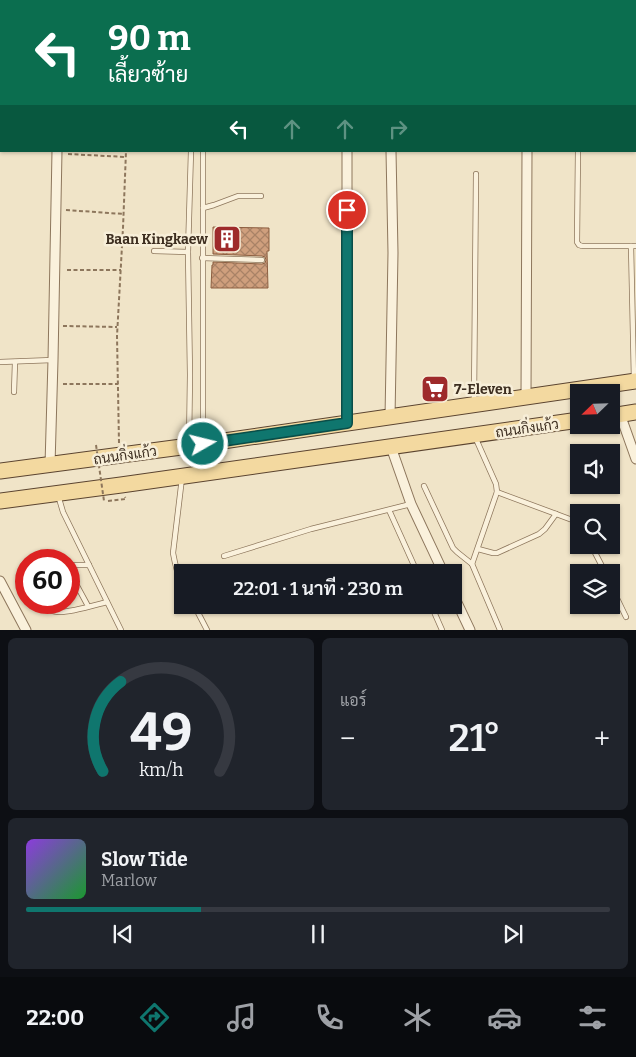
<!DOCTYPE html>
<html lang="th">
<head>
<meta charset="utf-8">
<style>
	body { margin:0; font-family:Bitter,Sarabun,serif; background:#20242c; color:#f1f3f6; height:100vh; display:flex; flex-direction:column; font-size:19px; white-space:nowrap }
	* { box-sizing:border-box; margin:0 }
	p { font-size:16px; color:#9ea1a6 }
	.icon { flex:none; width:28px; height:28px; fill:none; stroke:currentColor; stroke-width:2; stroke-linecap:round; stroke-linejoin:round }
	.map { position:relative; height:630px; overflow:hidden }
	.side { display:flex; flex-direction:column; gap:8px; padding:8px; background:#0d0f14; flex:1 }
	.side>* { flex:none }
	.top-card { position:absolute; left:0px; top:0px; width:636px; height:152px; box-shadow:0 1px 4px #0004; background:#0b6e4f; color:#fff; overflow:hidden }
	.needle { width:32px; rotate:247deg }
	.tools { position:absolute; left:570px; top:384px; display:grid; gap:10px }
	.tools a { display:grid; place-items:center; width:50px; height:50px; border-radius:0px; background:#171b24; box-shadow:0 1px 4px #0004; font-size:25px }
	.speed { position:absolute; left:15px; top:549px; display:flex; gap:10px; font-size:25px; font-weight:700; text-align:center }
	.speed>* { display:grid; place-content:center; width:65px; height:65px; border-radius:50%; background:#171b24; box-shadow:0 1px 4px #0004; line-height:1 }
	.speed .limit { border:8px solid #d22; background:#fff; color:#111 }
	.pin { position:absolute; display:grid; place-items:center; width:42px; height:42px; color:#fff; margin:-21px; border:2px solid #fff; border-radius:50%; box-shadow:0 1px 5px #0007 }
	.me { position:absolute; width:55px; margin:-28px; rotate:82deg; stroke-linejoin:round; filter:drop-shadow(0 0 4px #0008) }
	.turn { display:flex; align-items:center; gap:18px; height:105px; padding:0 25px; font-size:22px }
	.turn .icon { width:65px; height:65px; stroke-width:2.5 }
	.turn b { display:block; font-size:35px; line-height:42px }
	.lanes { display:flex; align-items:center; height:48px; padding:0 25px; background:#0003; justify-content:center; gap:25px; direction:ltr }
	.lanes .off { opacity:.35 }
	.big { font-size:38px; font-weight:600; line-height:1.1 }
	.side .widget { flex:1; display:flex; flex-direction:column; justify-content:center; gap:8px; min-width:0; padding:0 18px; border-radius:8px; background:#20242c }
	.side .dial { align-items:center; gap:0 }
	.dial svg { height:130px; overflow:visible; fill:none; stroke:#363941; stroke-width:7; stroke-linecap:round; text-anchor:middle }
	.dial text { fill:#f1f3f6; stroke:none }
	.song { display:flex; align-items:center; gap:15px }
	.cover { width:60px; height:60px; border-radius:8px; background:linear-gradient(135deg,hsl(270 70% 55%),hsl(130 70% 35%)) }
	.played { height:5px; border-radius:2px; background:linear-gradient(90deg,#0f766e 30%,#363941 30%) }
	.keys { display:flex; justify-content:space-around; direction:ltr }
	.heat { display:flex; justify-content:space-between; align-items:center; font-size:28px; direction:ltr }
	.side .tiles { flex:1; display:grid; gap:8px; grid-template-columns:1fr 1fr }
	.widget:last-child { grid-column:span 2 }
	.trip { position:absolute; left:174px; top:564px; width:288px; height:50px; border-radius:0px; background:#171b24; box-shadow:0 1px 4px #0004; font-weight:600; line-height:50px; text-align:center }
	.menu { display:flex; height:80px; justify-content:space-around; align-items:center; background:#090b0e; color:#9ea1a6 }
	.menu .icon { width:35px; height:35px }
	.menu .active { color:#0f766e }
	.menu b { font-size:22px; color:#f1f3f6 }
	.map>svg:first-child { display:block }
	.building { fill:url(#building-cross-hatch); stroke:#8d5f41 }
	.lines { fill:none; stroke-linecap:round; stroke-linejoin:round }
	.service-casing { stroke:#8d765c; stroke-width:6 }
	.minor-casing { stroke:#8d765c; stroke-width:11 }
	.primary-casing { stroke:#5b4430; stroke-width:17 }
	.path { stroke:#8d765c; stroke-width:2; stroke-dasharray:4 2.5; stroke-linecap:butt }
	.service { stroke:#faf1dc; stroke-width:4.5 }
	.minor { stroke:#faf1dc; stroke-width:9 }
	.primary { stroke:#f3d9a0; stroke-width:15 }
	.path-bridge { stroke:#8d765c; stroke-width:2; stroke-dasharray:4 2.5; stroke-linecap:butt }
	.route-casing { stroke:#0a4d48; stroke-width:12 }
	.route { stroke:#0f766e; stroke-width:9 }
	.labels { text-anchor:middle; stroke-width:5; stroke-linejoin:round; paint-order:stroke }
	.poi-label { font-size:14px; font-weight:bold; fill:#3d2e20; stroke:#f7eed8; text-anchor:end }
	.street-label { font-size:14px; fill:#3d2e20; stroke:#f7eed8 }
</style>
</head>
<body>
<div class="map">
<svg width="636" height="630" viewBox="0 0 636 630">
	<defs>
		<pattern id="building-cross-hatch" width="8" height="8" patternUnits="userSpaceOnUse" patternTransform="scale(1.25)"><rect width="8" height="8" fill="#cf9f7d"/><path d="M0 0l8 8M0 8l8-8" fill="none" stroke="#a98266"/></pattern>
	</defs>
	<rect width="100%" height="100%" fill="#f0e4c8"/>
	<polygon class="building" points="213,227 269,228 269,251 267,251 268,288 211,288 212,265 213,265 213,262 262,264 265,263 266,260 265,257 262,256 213,254"/>
	<g class="lines">
		<defs>
			<g id="service">
				<polyline points="191,0 191,1"/>
				<polyline points="202,0 202,1"/>
				<polyline points="392,0 403,1"/>
				<polyline points="580,1 580,0"/>
				<polyline points="578,151 577,242 579,245 582,246 636,246"/>
				<polyline points="203,208 214,205 238,196 261,196"/>
				<polyline points="631,246 634,380"/>
				<polyline points="154,251 188,252"/>
				<polyline points="202,258 262,260"/>
				<polyline points="0,362 53,360"/>
				<polyline points="14,392 15,362"/>
				<polyline points="474,401 476,174"/>
				<polyline points="476,439 496,484 497,492 472,564 500,630"/>
				<polyline points="203,442 203,151"/>
				<polyline points="189,444 190,375 188,252 191,151"/>
				<path d="M182 478 173 553C175 564 177 574 182 584"/>
				<polyline points="424,486 453,548 457,552 472,564"/>
				<polyline points="497,492 575,521 579,525"/>
				<polyline points="58,495 63,512 121,630"/>
				<polyline points="389,510 417,572"/>
				<polyline points="591,545 605,572"/>
				<polyline points="478,549 493,553 497,553 539,534 545,529 556,514"/>
				<polyline points="224,556 311,529 411,504"/>
				<polyline points="69,565 89,565"/>
				<polyline points="69,571 88,606"/>
				<polyline points="611,586 626,617"/>
				<path d="M45 602C47 606 48 610 52 611 63 615 95 605 107 602"/>
				<polyline points="194,605 207,630"/>
				<polyline points="431,605 442,630"/>
			</g>
			<g id="minor">
				<polyline points="58,1 58,0"/>
				<polyline points="347,1 347,0"/>
				<polyline points="391,1 391,0"/>
				<polyline points="527,1 527,0"/>
				<polyline points="526,397 527,151"/>
				<polyline points="620,414 636,459"/>
				<polyline points="390,417 393,253 391,151"/>
				<polyline points="347,423 347,151"/>
				<polyline points="391,447 411,504 443,572"/>
				<polyline points="50,465 53,360 57,151"/>
				<polyline points="0,581 26,630"/>
				<polyline points="452,592 470,630"/>
			</g>
			<g id="primary">
				<polyline points="611,416 636,412"/>
				<polyline points="0,471 189,446 636,381"/>
				<polyline points="0,501 121,485 579,420"/>
			</g>
		</defs>
		<use href="#service" class="service-casing"/>
		<use href="#minor" class="minor-casing"/>
		<use href="#primary" class="primary-casing"/>
		<g class="path">
			<polyline points="125,0 125,1"/>
			<polyline points="68,154 126,157"/>
			<polyline points="66,210 124,214"/>
			<polyline points="67,270 121,270"/>
			<polyline points="63,326 117,327"/>
			<polyline points="63,384 118,384"/>
			<polyline points="119,443 117,336 123,228 126,151"/>
			<polyline points="108,501 126,499 125,497"/>
		</g>
		<use href="#service" class="service"/>
		<use href="#minor" class="minor"/>
		<use href="#primary" class="primary"/>
		<polyline class="path-bridge" points="96,445 104,501"/>
	</g>
	<g class="lines">
		<defs>
			<polyline id="route" points="203,444 347,423 347,210"/>
		</defs>
		<use href="#route" class="route-casing"/>
		<use href="#route" class="route"/>
	</g>
	<defs>
		<symbol id="building-square" viewBox="-11 -11 22 22"><rect x="-9" y="-9" width="18" height="18" rx="4" fill="#9e2a2b" stroke="#f7eed8"/><path d="M-4-6H4V6H1V3H-1V6H-4ZM-2.5-4.3h1.7v1.8h-1.7ZM.8-4.3h1.7v1.8H.8ZM-2.5-1h1.7V.8h-1.7ZM.8-1h1.7V.8H.8Z" fill="#fff"/></symbol>
		<symbol id="supermarket-square" viewBox="-11 -11 22 22"><rect x="-9" y="-9" width="18" height="18" rx="4" fill="#9e2a2b" stroke="#f7eed8"/><path d="M-6-5.5h2.5l.6 2H6L4.5 2H-2.5L-4.4-4H-6ZM-1.5 3.2a1.3 1.3 0 1 0 .1 0ZM3 3.2a1.3 1.3 0 1 0 .1 0Z" fill="#fff"/></symbol>
	</defs>
	<g fill-rule="evenodd">
		<use href="#building-square" x="211" y="223" width="32" height="32"/>
		<use href="#supermarket-square" x="419" y="373" width="32" height="32"/>
	</g>
	<g class="labels">
		<g class="poi-label">
			<text x="208" y="244">Baan Kingkaew</text>
			<text x="454" y="394" text-anchor="start">7-Eleven</text>
		</g>
		<g class="street-label">
			<text transform="translate(527 428) rotate(-8)" y="5">ถนนกิ่งแก้ว</text>
			<text transform="translate(125 455) rotate(-8)" y="5">ถนนกิ่งแก้ว</text>
		</g>
	</g>
</svg>
<div class="tools">
<a><svg class="needle" viewBox="-14 -14 28 28"><path d="M0-13l5 13h-10z" fill="#e53935"/><path d="M0 13l5-13h-10z" fill="#9ea1a6"/></svg></a>
<a><svg class="icon" aria-label="sound" viewBox="0 0 24 24"><path d="M4 9h4l5-4v14l-5-4H4zM17 9q2 3 0 6"/></svg></a>
<a><svg class="icon" aria-label="search" viewBox="0 0 24 24"><circle cx="10" cy="10" r="6"/><path d="M15 15l6 6"/></svg></a>
<a><svg class="icon" aria-label="layers" viewBox="0 0 24 24"><path d="M12 4l9 5-9 5-9-5zM3 14l9 5 9-5"/></svg></a>
</div>
<div class="speed"><div class="limit">60</div></div>
<div class="pin" style="left:347px;top:210px;background:#d93025"><svg class="icon" aria-label="arrive" viewBox="0 0 24 24"><path d="M6 21V4h12l-3 4 3 4H6"/></svg></div>
<svg class="me" style="left:203px;top:444px" viewBox="-20 -20 40 40"><circle r="17" fill="#0f766e" stroke="#fff" stroke-width="3"/><path d="M0-11L8 9 0 5-8 9z" fill="#fff"/></svg>
<div class="trip">22:01 · 1 นาที · 230 m</div>
<div class="top-card">
<div class="turn"><svg class="icon" aria-label="left" viewBox="0 0 24 24"><path d="M17 20v-9H6M10 6l-5 5 5 5"/></svg><div><b>90 m</b>เลี้ยวซ้าย</div></div>
<div class="lanes"><svg class="icon" aria-label="left" viewBox="0 0 24 24"><path d="M17 20v-9H6M10 6l-5 5 5 5"/></svg><svg class="icon off" aria-label="ahead" viewBox="0 0 24 24"><path d="M12 20V5M6 11l6-6 6 6"/></svg><svg class="icon off" aria-label="ahead" viewBox="0 0 24 24"><path d="M12 20V5M6 11l6-6 6 6"/></svg><svg class="icon off" aria-label="right" viewBox="0 0 24 24"><path d="M7 20v-9h11M14 6l5 5-5 5"/></svg></div>
</div>
</div>
<section class="side">
<div class="tiles">
<div class="widget dial"><svg viewBox="0 0 100 80">
<path d="M14 69A42 42 0 1 1 86 69"/>
<path d="M14 69A42 42 0 0 1 25 14" stroke="#0f766e"/>
<text x="50" y="56" font-size="32" font-weight="700">49</text>
<text x="50" y="72" font-size="11">km/h</text>
</svg></div>
<div class="widget"><p>แอร์</p>
<div class="heat"><a>−</a><b class="big">21°</b><a>+</a></div>
</div>
<div class="widget">
<div class="song"><i class="cover"></i><div><b>Slow Tide</b><p>Marlow</p></div></div>
<div class="played"></div>
<div class="keys"><svg class="icon" aria-label="previous" viewBox="0 0 24 24"><path d="M18 5L8 12l10 7zM5 5v14"/></svg><svg class="icon" aria-label="pause" viewBox="0 0 24 24"><path d="M8 5v14M16 5v14"/></svg><svg class="icon" aria-label="next" viewBox="0 0 24 24"><path d="M6 5l10 7-10 7zM19 5v14"/></svg></div>
</div>
</div>
</section>
<nav class="menu">
<b>22:00</b>
<svg class="icon active" aria-label="directions" viewBox="0 0 24 24"><path d="M12 3l9 9-9 9-9-9zM9 14v-3h6M13 9l2 2-2 2"/></svg>
<svg class="icon" aria-label="music" viewBox="0 0 24 24"><path d="M9 18V5l10-2v13"/><circle cx="6" cy="18" r="3"/><circle cx="16" cy="16" r="3"/></svg>
<svg class="icon" aria-label="phone" viewBox="0 0 24 24"><path d="M5 4h4l2 5-3 2q2 4 5 5l2-3 5 2v4C11 20 4 13 5 4z"/></svg>
<svg class="icon" aria-label="climate" viewBox="0 0 24 24"><path d="M12 3v18M4 7l16 10M4 17L20 7"/></svg>
<svg class="icon" aria-label="car" viewBox="0 0 24 24"><path d="M5 17H2v-5l4-1 3-4h7l3 4 3 1v5h-3M9 17h6M6 11h13"/><circle cx="7" cy="17" r="2"/><circle cx="17" cy="17" r="2"/></svg>
<svg class="icon" aria-label="filters" viewBox="0 0 24 24"><path d="M4 7h16M4 17h16"/><circle cx="9" cy="7" r="2"/><circle cx="15" cy="17" r="2"/></svg>
</nav>
</body>
</html>
